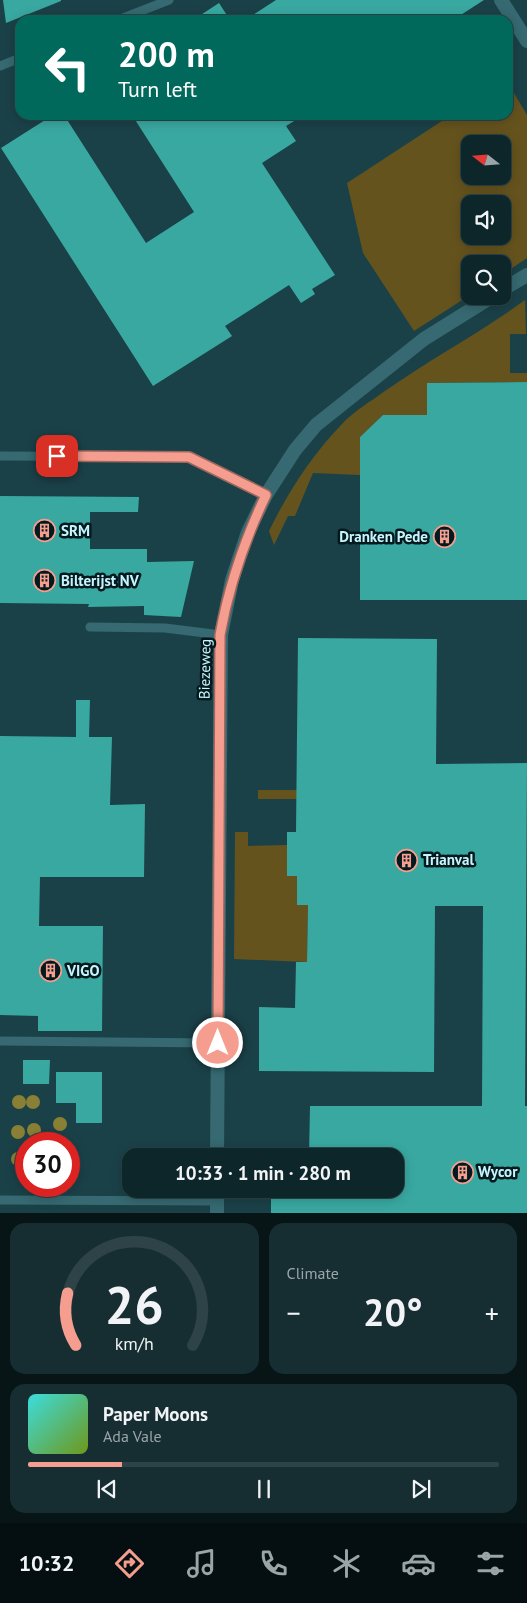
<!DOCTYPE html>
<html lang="en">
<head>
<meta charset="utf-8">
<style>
	body { margin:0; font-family:"PT Sans",sans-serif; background:#162e32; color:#f1f3f6; height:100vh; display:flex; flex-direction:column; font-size:19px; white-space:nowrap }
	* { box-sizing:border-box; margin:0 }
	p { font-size:16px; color:#9aa5a8 }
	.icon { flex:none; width:28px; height:28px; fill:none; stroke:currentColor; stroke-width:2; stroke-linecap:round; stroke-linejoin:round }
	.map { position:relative; height:1213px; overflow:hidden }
	.drawer { display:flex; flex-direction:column; gap:10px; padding:10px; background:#071517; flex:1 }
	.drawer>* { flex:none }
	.banner { position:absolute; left:15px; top:15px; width:498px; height:105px; border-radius:15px; box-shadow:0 2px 12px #0003,0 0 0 1px #2d4347; background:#00695c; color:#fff; overflow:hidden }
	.needle { width:32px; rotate:287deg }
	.fabs { position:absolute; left:461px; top:135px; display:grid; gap:10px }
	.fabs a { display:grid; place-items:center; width:50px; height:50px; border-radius:10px; background:#0d262a; box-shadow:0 2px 12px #0003,0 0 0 1px #2d4347; font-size:25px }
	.speed { position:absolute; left:15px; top:1132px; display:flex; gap:10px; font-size:25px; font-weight:700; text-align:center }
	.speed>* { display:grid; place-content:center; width:65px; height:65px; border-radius:50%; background:#0d262a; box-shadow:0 2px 12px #0003,0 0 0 1px #2d4347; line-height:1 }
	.speed .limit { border:8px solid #d22; background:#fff; color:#111 }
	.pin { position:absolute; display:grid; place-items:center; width:42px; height:42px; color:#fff; margin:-21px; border-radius:10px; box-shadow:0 2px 8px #0006 }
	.me { position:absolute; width:55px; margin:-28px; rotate:0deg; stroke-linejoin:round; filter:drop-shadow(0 0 4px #0008) }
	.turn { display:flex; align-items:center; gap:18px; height:105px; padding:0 20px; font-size:22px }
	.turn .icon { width:65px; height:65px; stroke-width:2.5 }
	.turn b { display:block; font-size:35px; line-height:42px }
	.big { font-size:38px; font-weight:700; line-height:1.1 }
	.drawer .tile { flex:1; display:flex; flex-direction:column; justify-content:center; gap:8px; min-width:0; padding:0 18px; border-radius:15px; background:#162e32 }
	.drawer .dial { align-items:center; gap:0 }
	.dial svg { height:130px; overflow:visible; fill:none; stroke:#2d4347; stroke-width:7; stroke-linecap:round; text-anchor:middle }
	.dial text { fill:#f1f3f6; stroke:none }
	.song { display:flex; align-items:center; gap:15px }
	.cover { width:60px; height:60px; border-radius:8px; background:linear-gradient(135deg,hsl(180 70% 55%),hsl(80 70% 35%)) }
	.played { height:5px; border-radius:2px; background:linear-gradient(90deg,#f59d8f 20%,#2d4347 20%) }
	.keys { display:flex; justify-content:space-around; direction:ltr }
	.heat { display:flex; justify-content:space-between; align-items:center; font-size:28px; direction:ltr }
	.drawer .tiles { flex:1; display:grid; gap:10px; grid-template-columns:1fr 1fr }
	.tile:last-child { grid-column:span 2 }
	.trip { position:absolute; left:122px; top:1148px; width:282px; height:50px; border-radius:15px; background:#0d262a; box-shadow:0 2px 12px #0003,0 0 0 1px #2d4347; font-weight:700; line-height:50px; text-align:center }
	.tabs { display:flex; height:80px; justify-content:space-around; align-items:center; background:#050f11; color:#9aa5a8 }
	.tabs .icon { width:35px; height:35px }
	.tabs .current { color:#f59d8f }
	.tabs b { font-size:22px; color:#f1f3f6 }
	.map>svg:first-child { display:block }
	.built { fill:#1b4148; fill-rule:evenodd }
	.green { fill:#65531e; fill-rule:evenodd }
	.building { fill:#39a8a1 }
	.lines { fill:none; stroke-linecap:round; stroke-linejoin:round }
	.service { stroke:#366971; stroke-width:9 }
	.minor { stroke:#366971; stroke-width:14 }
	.tree { fill:#8a8035 }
	.route-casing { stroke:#9f665d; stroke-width:12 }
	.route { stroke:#f59d8f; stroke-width:9 }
	.labels { text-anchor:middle; stroke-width:5; stroke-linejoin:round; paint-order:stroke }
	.poi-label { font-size:15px; font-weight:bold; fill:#c6f5fd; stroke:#03191d; text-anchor:start }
	.street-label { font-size:15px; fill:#c6f5fd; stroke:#03191d }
</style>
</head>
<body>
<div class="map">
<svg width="527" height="1213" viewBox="0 0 527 1213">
	<rect width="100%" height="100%" fill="#113338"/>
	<path class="built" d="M0 0H527V1213H0ZM20 20H508V115H20ZM470 144H502V176H470ZM470 204H502V236H470ZM470 264H502V296H470ZM26 1144H69V1186H26ZM131 1156H396V1189H131Z"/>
	<g class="green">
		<path d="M508 83 527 115V258L503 274 502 264H470V295L414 331 363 253 347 183 445 119 443 115H508ZM470 144H502V176H470ZM470 204H502V236H470Z"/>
		<path d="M525 300 526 334H510V373H527V382L427 383V415H383L360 437V475L313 473 295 516H288L274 545 269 531C288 492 312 455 342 424 354 411 370 402 385 391 430 359 480 333 525 300Z"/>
		<rect x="258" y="790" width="39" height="9"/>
		<polygon points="235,832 248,832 248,846 287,845 297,876 297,905 308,905 307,962 234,959"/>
	</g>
	<g class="building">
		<polygon points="3,0 61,0 61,1 6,23"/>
		<polygon points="276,0 484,0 453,20 245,20"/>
		<polygon points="219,3 230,20 193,20"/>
		<polygon points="53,115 64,115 146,243 194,212 132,115 304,115 286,126 296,141 262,163 335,275 312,289 315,294 301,303 289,285 225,326 232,336 153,386 1,148"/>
		<polygon points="527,382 527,600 360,600 360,437 383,415 427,415 427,383"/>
		<polygon points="0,496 139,497 138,512 90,512 90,549 147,549 147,562 194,561 181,617 144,615 144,606 88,607 89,604 0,603"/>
		<polygon points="298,638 437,639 436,764 527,763 525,1106 527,1106 527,1213 271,1213 271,1189 396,1189 396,1156 309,1156 310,1106 482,1106 483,906 435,906 434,1072 259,1071 259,1007 295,1008 296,962 307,962 308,905 297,905 297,876 287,876 287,832 296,832"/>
		<polygon points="76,700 90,700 89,737 112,737 110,805 145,804 144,877 40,877 39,926 103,926 102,1031 38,1031 38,1016 0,1015 0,736 76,737"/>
		<polygon points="23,1060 50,1060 49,1084 23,1084"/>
		<polygon points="56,1072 102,1072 102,1123 76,1123 76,1103 56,1103"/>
	</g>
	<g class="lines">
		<g class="service">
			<polyline points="118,20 169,0"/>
			<polyline points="0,66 20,58"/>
			<polyline points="0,456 189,457 266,495"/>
			<polyline points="90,627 165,628 221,635"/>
			<polyline points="0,1041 219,1043"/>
			<polyline points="0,1200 217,1201"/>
		</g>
		<g class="minor">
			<polyline points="501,0 527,41"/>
			<polyline points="502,290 527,275"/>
			<polyline points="217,1156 221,635 232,580 248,532 266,495 295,450 316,425 424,339 493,296"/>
			<polyline points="217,1213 217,1189"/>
		</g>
	</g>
	<g class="tree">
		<circle cx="19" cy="1102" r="7"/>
		<circle cx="33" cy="1102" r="7"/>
		<circle cx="60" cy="1124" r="7"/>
		<circle cx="34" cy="1130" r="7"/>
		<circle cx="18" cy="1132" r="7"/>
		<circle cx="18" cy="1159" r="7"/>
	</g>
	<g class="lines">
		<defs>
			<path id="route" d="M57 456 189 457 266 495C244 541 229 585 220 635L218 1043"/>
		</defs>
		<use href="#route" class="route-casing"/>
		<use href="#route" class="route"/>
	</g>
	<defs>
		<symbol id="building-ring" viewBox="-11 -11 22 22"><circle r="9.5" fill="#03191d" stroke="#f59d8f" stroke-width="1.5"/><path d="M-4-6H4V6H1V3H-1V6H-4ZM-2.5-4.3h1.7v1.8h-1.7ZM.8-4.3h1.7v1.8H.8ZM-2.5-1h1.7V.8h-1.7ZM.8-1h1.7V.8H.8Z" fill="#f59d8f"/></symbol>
	</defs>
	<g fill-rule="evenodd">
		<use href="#building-ring" x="32" y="518" width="25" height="25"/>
		<use href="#building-ring" x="432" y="524" width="25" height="25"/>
		<use href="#building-ring" x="32" y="568" width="25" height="25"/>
		<use href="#building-ring" x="394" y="848" width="25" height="25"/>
		<use href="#building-ring" x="38" y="958" width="25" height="25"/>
		<use href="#building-ring" x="450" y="1160" width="25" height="25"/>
	</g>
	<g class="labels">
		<g class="poi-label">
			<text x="61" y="536">SRM</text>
			<text x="428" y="542" text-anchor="end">Dranken Pede</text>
			<text x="61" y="586">Bilterijst NV</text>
			<text x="423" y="865">Trianval</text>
			<text x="67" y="976">VIGO</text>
			<text x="478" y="1177">Wycor</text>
		</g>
		<g class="street-label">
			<text transform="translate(205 669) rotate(-89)" y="5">Biezeweg</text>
		</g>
	</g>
</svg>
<div class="fabs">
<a><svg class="needle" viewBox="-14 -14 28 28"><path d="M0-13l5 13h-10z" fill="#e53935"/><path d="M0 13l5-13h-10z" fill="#9aa5a8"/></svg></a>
<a><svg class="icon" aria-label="sound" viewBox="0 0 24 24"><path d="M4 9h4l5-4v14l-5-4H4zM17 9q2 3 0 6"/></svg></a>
<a><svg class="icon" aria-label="search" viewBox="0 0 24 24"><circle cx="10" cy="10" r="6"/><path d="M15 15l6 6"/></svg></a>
</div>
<div class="speed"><div class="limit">30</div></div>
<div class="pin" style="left:57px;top:456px;background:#d93025"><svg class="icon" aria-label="arrive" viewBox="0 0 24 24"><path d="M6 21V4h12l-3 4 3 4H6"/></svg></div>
<svg class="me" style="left:218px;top:1043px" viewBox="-20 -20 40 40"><circle r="17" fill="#f59d8f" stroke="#fff" stroke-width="3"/><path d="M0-11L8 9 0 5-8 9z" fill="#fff"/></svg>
<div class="trip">10:33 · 1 min · 280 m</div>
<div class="banner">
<div class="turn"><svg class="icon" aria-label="left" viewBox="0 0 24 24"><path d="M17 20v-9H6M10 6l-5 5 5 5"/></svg><div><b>200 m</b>Turn left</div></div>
</div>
</div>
<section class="drawer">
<div class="tiles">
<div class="tile dial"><svg viewBox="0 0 100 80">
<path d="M14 69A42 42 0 1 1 86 69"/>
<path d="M14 69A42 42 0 0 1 9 37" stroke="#f59d8f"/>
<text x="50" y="56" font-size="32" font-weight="700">26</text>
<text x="50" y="72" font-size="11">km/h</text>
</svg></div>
<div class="tile"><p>Climate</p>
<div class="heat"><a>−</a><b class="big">20°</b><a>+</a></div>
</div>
<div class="tile">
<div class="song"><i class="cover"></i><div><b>Paper Moons</b><p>Ada Vale</p></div></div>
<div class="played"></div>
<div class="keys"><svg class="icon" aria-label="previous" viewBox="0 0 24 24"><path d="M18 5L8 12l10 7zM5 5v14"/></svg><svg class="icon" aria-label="pause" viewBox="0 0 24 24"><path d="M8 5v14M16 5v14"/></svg><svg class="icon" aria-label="next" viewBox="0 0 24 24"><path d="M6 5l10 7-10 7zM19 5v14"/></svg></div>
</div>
</div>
</section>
<nav class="tabs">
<b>10:32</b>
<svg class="icon current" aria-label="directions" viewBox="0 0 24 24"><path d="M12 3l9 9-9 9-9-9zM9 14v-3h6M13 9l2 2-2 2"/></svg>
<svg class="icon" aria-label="music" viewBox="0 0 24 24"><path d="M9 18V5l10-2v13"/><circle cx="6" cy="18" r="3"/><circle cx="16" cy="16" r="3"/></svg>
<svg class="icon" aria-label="phone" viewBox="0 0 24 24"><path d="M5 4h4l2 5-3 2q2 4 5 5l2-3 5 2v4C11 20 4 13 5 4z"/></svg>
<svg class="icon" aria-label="climate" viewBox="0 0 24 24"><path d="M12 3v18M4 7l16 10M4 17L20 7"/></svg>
<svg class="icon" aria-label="car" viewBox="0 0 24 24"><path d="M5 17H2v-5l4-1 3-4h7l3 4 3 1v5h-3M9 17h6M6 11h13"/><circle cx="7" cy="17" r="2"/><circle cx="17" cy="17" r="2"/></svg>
<svg class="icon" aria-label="filters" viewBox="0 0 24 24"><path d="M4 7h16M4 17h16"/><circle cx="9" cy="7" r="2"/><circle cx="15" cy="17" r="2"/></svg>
</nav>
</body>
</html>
